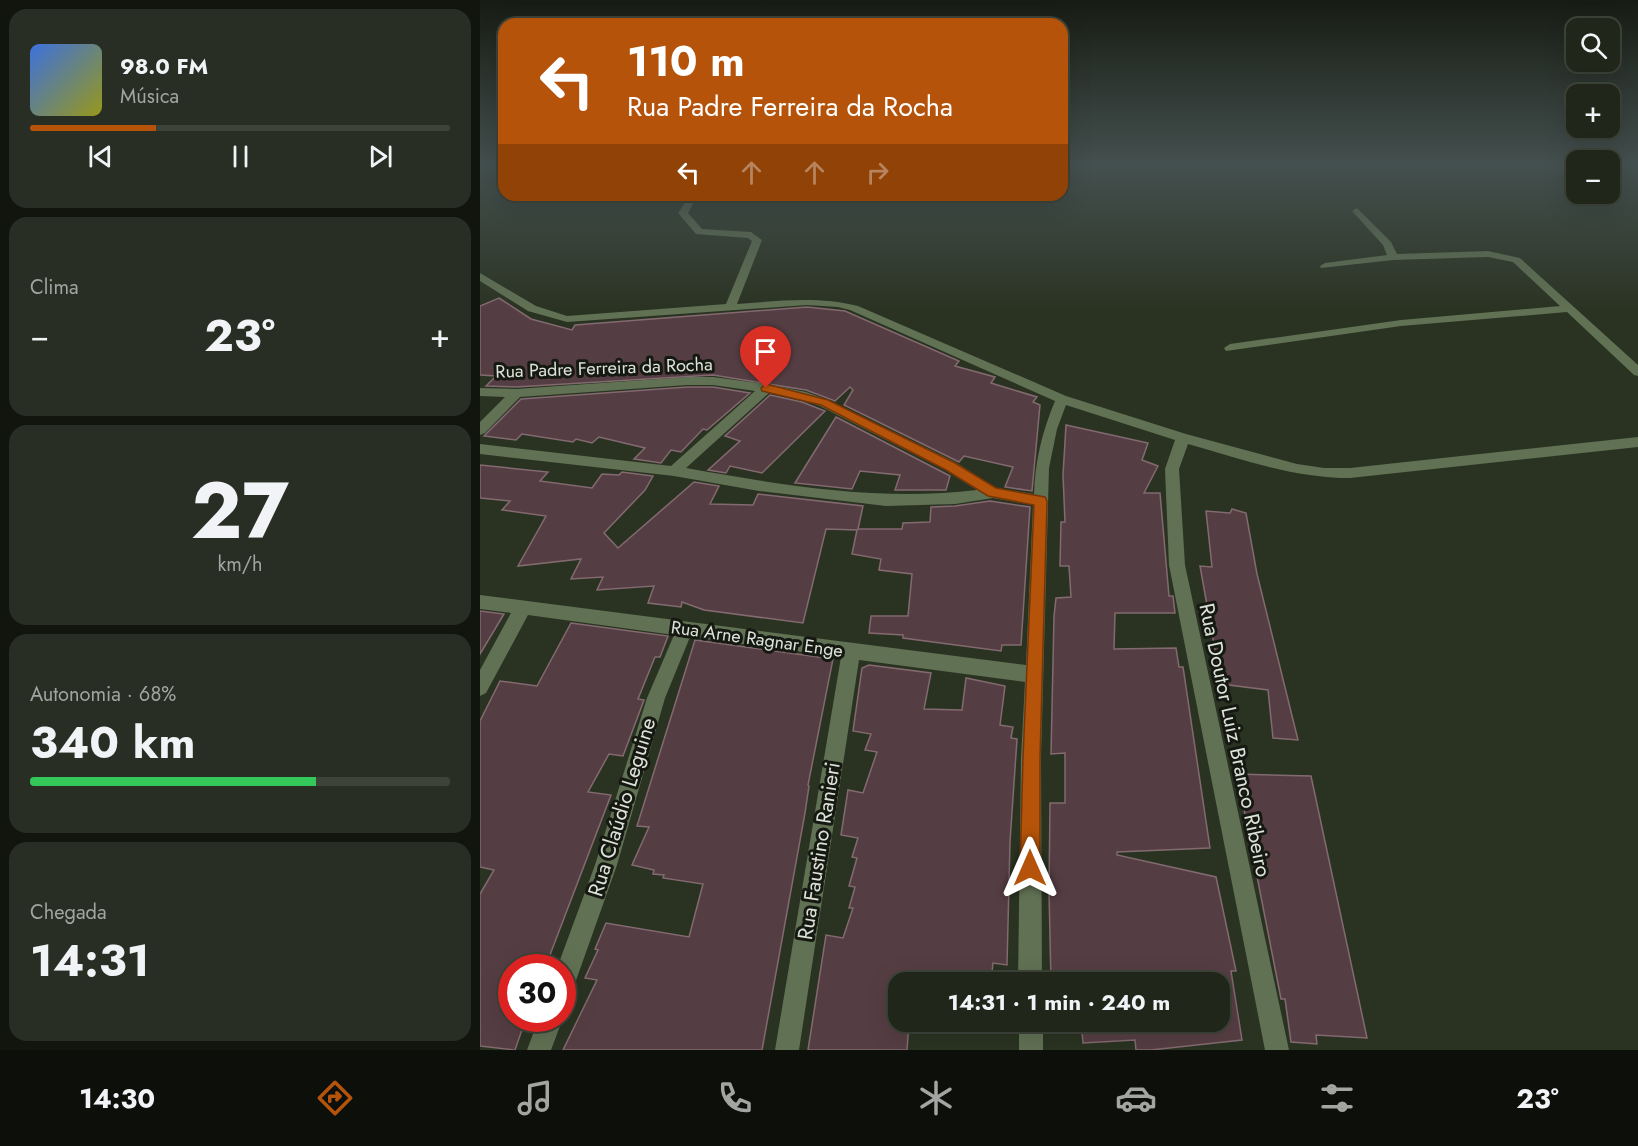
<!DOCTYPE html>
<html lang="pt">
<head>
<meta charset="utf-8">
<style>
	body { margin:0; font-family:Jost,sans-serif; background:#282e23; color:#f1f3f6; height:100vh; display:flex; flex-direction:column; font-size:22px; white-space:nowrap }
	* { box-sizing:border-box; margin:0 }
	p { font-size:20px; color:#a2a5a2 }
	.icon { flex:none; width:33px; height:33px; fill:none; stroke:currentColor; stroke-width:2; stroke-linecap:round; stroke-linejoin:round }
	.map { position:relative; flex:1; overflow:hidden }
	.side { display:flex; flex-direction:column; gap:9px; padding:9px; background:#12150e; width:480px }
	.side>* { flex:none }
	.top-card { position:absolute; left:18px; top:18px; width:570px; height:183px; border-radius:18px; box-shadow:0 6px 24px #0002,0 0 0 2px #3d4339; background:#b45309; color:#fff; overflow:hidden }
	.fabs { position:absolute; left:1086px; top:18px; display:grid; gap:12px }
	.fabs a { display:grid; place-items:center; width:54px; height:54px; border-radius:12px; background:#20261a; box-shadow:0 6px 24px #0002,0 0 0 2px #3d4339; font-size:30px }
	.speed { position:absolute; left:18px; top:954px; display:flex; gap:12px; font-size:30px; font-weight:700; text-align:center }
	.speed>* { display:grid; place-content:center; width:78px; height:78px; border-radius:50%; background:#20261a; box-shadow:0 6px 24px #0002,0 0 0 2px #3d4339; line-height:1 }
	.speed .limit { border:9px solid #d22; background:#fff; color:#111 }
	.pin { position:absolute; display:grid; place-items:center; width:51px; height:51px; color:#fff; margin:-62px -26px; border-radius:50% 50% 50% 0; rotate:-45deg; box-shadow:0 0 6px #0007 }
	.pin .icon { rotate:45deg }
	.me { position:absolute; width:66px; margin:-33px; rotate:0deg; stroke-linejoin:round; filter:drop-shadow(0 0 4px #0008) }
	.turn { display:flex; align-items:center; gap:21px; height:126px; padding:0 30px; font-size:27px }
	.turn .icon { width:78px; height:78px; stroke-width:2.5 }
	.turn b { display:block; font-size:42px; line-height:51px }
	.lanes { display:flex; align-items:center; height:57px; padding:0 30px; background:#0003; justify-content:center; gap:30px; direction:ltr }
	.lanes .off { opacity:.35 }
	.big { font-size:45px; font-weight:700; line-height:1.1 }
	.side .tile { flex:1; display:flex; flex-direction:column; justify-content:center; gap:9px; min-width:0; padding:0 21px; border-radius:18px; background:#282e23 }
	.side .dial { align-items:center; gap:0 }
	.dial b { font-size:78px; line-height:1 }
	.song { display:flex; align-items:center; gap:18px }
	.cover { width:72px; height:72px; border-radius:9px; background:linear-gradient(135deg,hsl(220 70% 55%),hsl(60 70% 35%)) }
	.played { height:6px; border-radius:3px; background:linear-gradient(90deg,#b45309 30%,#3d4339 30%) }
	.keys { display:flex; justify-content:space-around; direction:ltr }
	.heat { display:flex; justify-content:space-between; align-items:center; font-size:33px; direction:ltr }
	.charge { height:9px; border-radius:4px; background:linear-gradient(90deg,#34c759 68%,#3d4339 0) }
	.trip { position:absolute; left:408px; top:972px; width:342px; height:60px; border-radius:18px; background:#20261a; box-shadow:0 6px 24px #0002,0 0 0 2px #3d4339; font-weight:700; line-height:60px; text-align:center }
	.tab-bar { display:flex; height:96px; justify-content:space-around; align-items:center; background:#0d0f0a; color:#a2a5a2 }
	.tab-bar .icon { width:42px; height:42px }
	.tab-bar .current { color:#b45309 }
	.tab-bar b { font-size:27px; color:#f1f3f6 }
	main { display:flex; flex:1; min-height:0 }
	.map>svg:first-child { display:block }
	.building { fill:#553e43; stroke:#836a70; stroke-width:1.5 }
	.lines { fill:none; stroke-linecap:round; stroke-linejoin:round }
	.minor { fill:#617153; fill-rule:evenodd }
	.route { fill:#b45309; stroke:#753606; stroke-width:1.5 }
	.labels { text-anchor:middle; stroke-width:6; stroke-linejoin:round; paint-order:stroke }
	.street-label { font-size:18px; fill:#dde3d8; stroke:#151912 }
	.near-street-label { font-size:21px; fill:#dde3d8; stroke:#151912 }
</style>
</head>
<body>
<main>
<section class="side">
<div class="tile">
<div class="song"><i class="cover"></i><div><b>98.0 FM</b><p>Música</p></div></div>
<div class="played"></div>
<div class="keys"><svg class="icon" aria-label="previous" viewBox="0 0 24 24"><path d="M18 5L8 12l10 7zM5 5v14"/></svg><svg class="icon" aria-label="pause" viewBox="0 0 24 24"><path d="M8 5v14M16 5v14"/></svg><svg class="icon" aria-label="next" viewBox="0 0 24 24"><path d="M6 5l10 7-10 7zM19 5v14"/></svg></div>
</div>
<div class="tile"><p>Clima</p>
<div class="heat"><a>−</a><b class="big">23°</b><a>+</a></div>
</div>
<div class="tile dial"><b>27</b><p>km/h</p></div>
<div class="tile"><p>Autonomia · 68%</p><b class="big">340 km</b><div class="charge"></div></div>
<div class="tile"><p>Chegada</p><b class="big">14:31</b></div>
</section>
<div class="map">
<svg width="1158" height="1050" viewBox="0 0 1158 1050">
	<rect width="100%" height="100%" fill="#2a3322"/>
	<g class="building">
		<polygon points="19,298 51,319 92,330 95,325 327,307 365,311 479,361 475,366 515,377 511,383 557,397 553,402 560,405 552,491 525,487 533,467 484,456 479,462 364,405 373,390 370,387 355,401 326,390 233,375 36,387 6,386 16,376 0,375 0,306"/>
		<polygon points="207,387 233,387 270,393 227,430 223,429 201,452 191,450 181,463 154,459 165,448 119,437 112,443 96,439 93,442 42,434 36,440 4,436 41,399"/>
		<polygon points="290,395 322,402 345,411 282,473 250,466 246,473 228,470 260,441 245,436"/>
		<polygon points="356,417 470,476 466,490 415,490 420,475 380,471 372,489 315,483"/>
		<polygon points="586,425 668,443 662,460 678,466 664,493 680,493 689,596 693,596 695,613 635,613 634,649 696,648 699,667 703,667 730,848 637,852 637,855 736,877 756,971 751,971 762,1040 671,1050 656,1050 655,1040 603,1043 601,1022 740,1022 740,982 571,982 569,891 570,803 585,803 585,753 571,754 574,616 576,598 591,597 589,566 580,566 581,522 585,522 583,475"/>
		<polygon points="0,465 68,472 60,481 112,488 122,474 139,475 142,472 173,476 165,490 124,533 138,548 214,482 239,486 230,504 273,505 278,494 383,506 378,529 422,529 423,523 450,522 451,507 475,506 510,501 550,507 541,645 522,645 521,651 423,638 423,635 389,633 391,616 428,616 432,574 399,570 401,559 372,554 377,530 346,529 323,623 224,610 202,602 201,607 168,603 174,586 117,590 123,577 91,579 101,559 38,566 66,516 22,510 30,501 0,498"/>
		<polygon points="752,509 766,513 777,574 818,740 793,738 788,690 741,684 720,566 732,567 726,511 750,513"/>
		<polygon points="0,611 24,614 0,654"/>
		<polygon points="91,623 188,636 180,657 175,657 158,699 164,700 143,756 129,754 108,792 131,795 65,968 32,968 32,1018 46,1018 35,1050 0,1046 0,894 14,870 0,867 0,721 20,681 57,686"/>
		<polygon points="215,640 353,659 328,785 329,786 325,813 282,1050 83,1050 117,980 105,978 118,950 115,949 126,923 209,937 223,884 183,878 184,875 173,874 174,870 152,865 169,827 157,826"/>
		<polygon points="389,665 451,673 444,709 482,710 486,678 525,686 520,725 533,727 531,738 537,739 530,842 527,965 513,963 511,982 418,982 418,1022 429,1022 427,1050 328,1050 346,935 363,938 373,908 369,908 375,887 369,886 377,858 372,857 378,838 361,835 368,790 383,793 397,752 385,750 391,734 373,731 382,668"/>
		<polygon points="757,774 831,776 887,1038 836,1035 837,1044 811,1042 805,999 801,999"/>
	</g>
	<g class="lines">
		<g class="minor">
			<path d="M210 195H218L208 213 222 229 271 232 282 240 257 304C298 301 338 296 378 306L586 396 706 434 817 464 844 468H870L1158 437V447L870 478C814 478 761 459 708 444L699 469 705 565 809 1050H785L689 565 685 469 695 440 586 405 577 429 569 468 561 758 562 982H538L541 758 545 682 379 660 319 1050H295L361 657 210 637 185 698 137 865 94 986 90 994 82 998V968H77L115 865 167 698 194 635 48 615 6 693 0 696V670L31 613 0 609V595L546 665 553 505 513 498 475 504 406 506 279 491 194 476 0 454V444L191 466 275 391 233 385H207L40 397 5 433 0 435V422L25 397 0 396V388L36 389 207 377H233L286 384 326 392 348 400 475 462 516 488 554 494C555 461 562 432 575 401L370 310 358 307 327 305 87 322 48 311 0 281V273L56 306 87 316 246 304 272 241 268 238 216 234 198 213ZM289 393 323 400 340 406 465 470 497 490C400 502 301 485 206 468Z"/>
			<polygon points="877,208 911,242 917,254 1008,251 1040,258 1158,365 1158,376 1154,375 1087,312 921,326 746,351 744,348 750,344 921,320 1080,306 1033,262 1008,257 913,260 841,268 840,266 845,263 907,255 903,245 872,211"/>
			<polygon points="82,1017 83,1018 71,1050 47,1050 59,1018 82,1018"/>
			<rect x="539" y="1022" width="24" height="28"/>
		</g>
	</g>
	<linearGradient id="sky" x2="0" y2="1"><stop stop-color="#171c13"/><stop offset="0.53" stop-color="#44504f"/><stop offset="1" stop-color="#44504f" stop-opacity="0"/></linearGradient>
	<rect width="1158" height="311" fill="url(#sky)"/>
	<polygon class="route" points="286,384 348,400 475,463 516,488 565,497 567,501 560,758 560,868 557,875 550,878 543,875 540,868 543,758 554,505 508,496 466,470 341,405 282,391 281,388"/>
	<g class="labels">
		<g class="street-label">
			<text transform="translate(124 368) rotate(-2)" y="6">Rua Padre Ferreira da Rocha</text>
			<text transform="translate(277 639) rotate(8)" y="6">Rua Arne Ragnar Enge</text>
		</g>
		<g class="near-street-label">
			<text transform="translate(755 740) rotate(78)" y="7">Rua Doutor Luiz Branco Ribeiro</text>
			<text transform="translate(142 807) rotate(-73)" y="7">Rua Claúdio Leguine</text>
			<text transform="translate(339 851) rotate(-81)" y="7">Rua Faustino Ranieri</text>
		</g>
	</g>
</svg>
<div class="fabs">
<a><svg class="icon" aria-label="search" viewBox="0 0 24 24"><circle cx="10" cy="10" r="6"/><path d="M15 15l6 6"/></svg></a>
<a>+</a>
<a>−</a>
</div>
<div class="speed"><div class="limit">30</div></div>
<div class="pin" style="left:286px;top:388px;background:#d93025"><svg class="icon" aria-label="arrive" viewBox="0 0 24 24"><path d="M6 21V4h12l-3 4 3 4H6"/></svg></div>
<svg class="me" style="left:550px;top:868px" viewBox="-20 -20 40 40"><path d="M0-17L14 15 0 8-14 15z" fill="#b45309" stroke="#fff" stroke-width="4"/></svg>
<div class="trip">14:31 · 1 min · 240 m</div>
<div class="top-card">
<div class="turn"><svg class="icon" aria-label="left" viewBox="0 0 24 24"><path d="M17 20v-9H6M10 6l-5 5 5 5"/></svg><div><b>110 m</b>Rua Padre Ferreira da Rocha</div></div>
<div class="lanes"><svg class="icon" aria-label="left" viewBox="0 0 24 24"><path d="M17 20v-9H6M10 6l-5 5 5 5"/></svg><svg class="icon off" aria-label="ahead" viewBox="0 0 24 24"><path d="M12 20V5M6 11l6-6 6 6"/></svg><svg class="icon off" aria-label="ahead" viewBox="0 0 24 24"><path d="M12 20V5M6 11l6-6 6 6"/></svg><svg class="icon off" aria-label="right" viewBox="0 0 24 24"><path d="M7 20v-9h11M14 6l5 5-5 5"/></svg></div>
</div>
</div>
</main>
<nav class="tab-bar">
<b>14:30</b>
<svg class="icon current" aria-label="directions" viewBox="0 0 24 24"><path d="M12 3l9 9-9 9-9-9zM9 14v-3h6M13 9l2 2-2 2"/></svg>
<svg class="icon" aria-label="music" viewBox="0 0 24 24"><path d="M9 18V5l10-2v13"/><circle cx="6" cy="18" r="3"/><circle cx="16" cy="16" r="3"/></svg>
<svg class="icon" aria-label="phone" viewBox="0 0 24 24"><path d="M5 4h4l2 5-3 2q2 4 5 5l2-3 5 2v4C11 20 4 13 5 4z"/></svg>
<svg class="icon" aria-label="climate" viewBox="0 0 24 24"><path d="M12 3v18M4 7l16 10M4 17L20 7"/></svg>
<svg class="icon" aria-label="car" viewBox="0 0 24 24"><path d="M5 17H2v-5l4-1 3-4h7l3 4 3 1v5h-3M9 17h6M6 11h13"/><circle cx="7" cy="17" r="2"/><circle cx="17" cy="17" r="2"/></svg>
<svg class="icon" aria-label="filters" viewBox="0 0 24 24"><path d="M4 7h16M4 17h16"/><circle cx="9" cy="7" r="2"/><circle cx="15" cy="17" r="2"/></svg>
<b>23°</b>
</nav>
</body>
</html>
